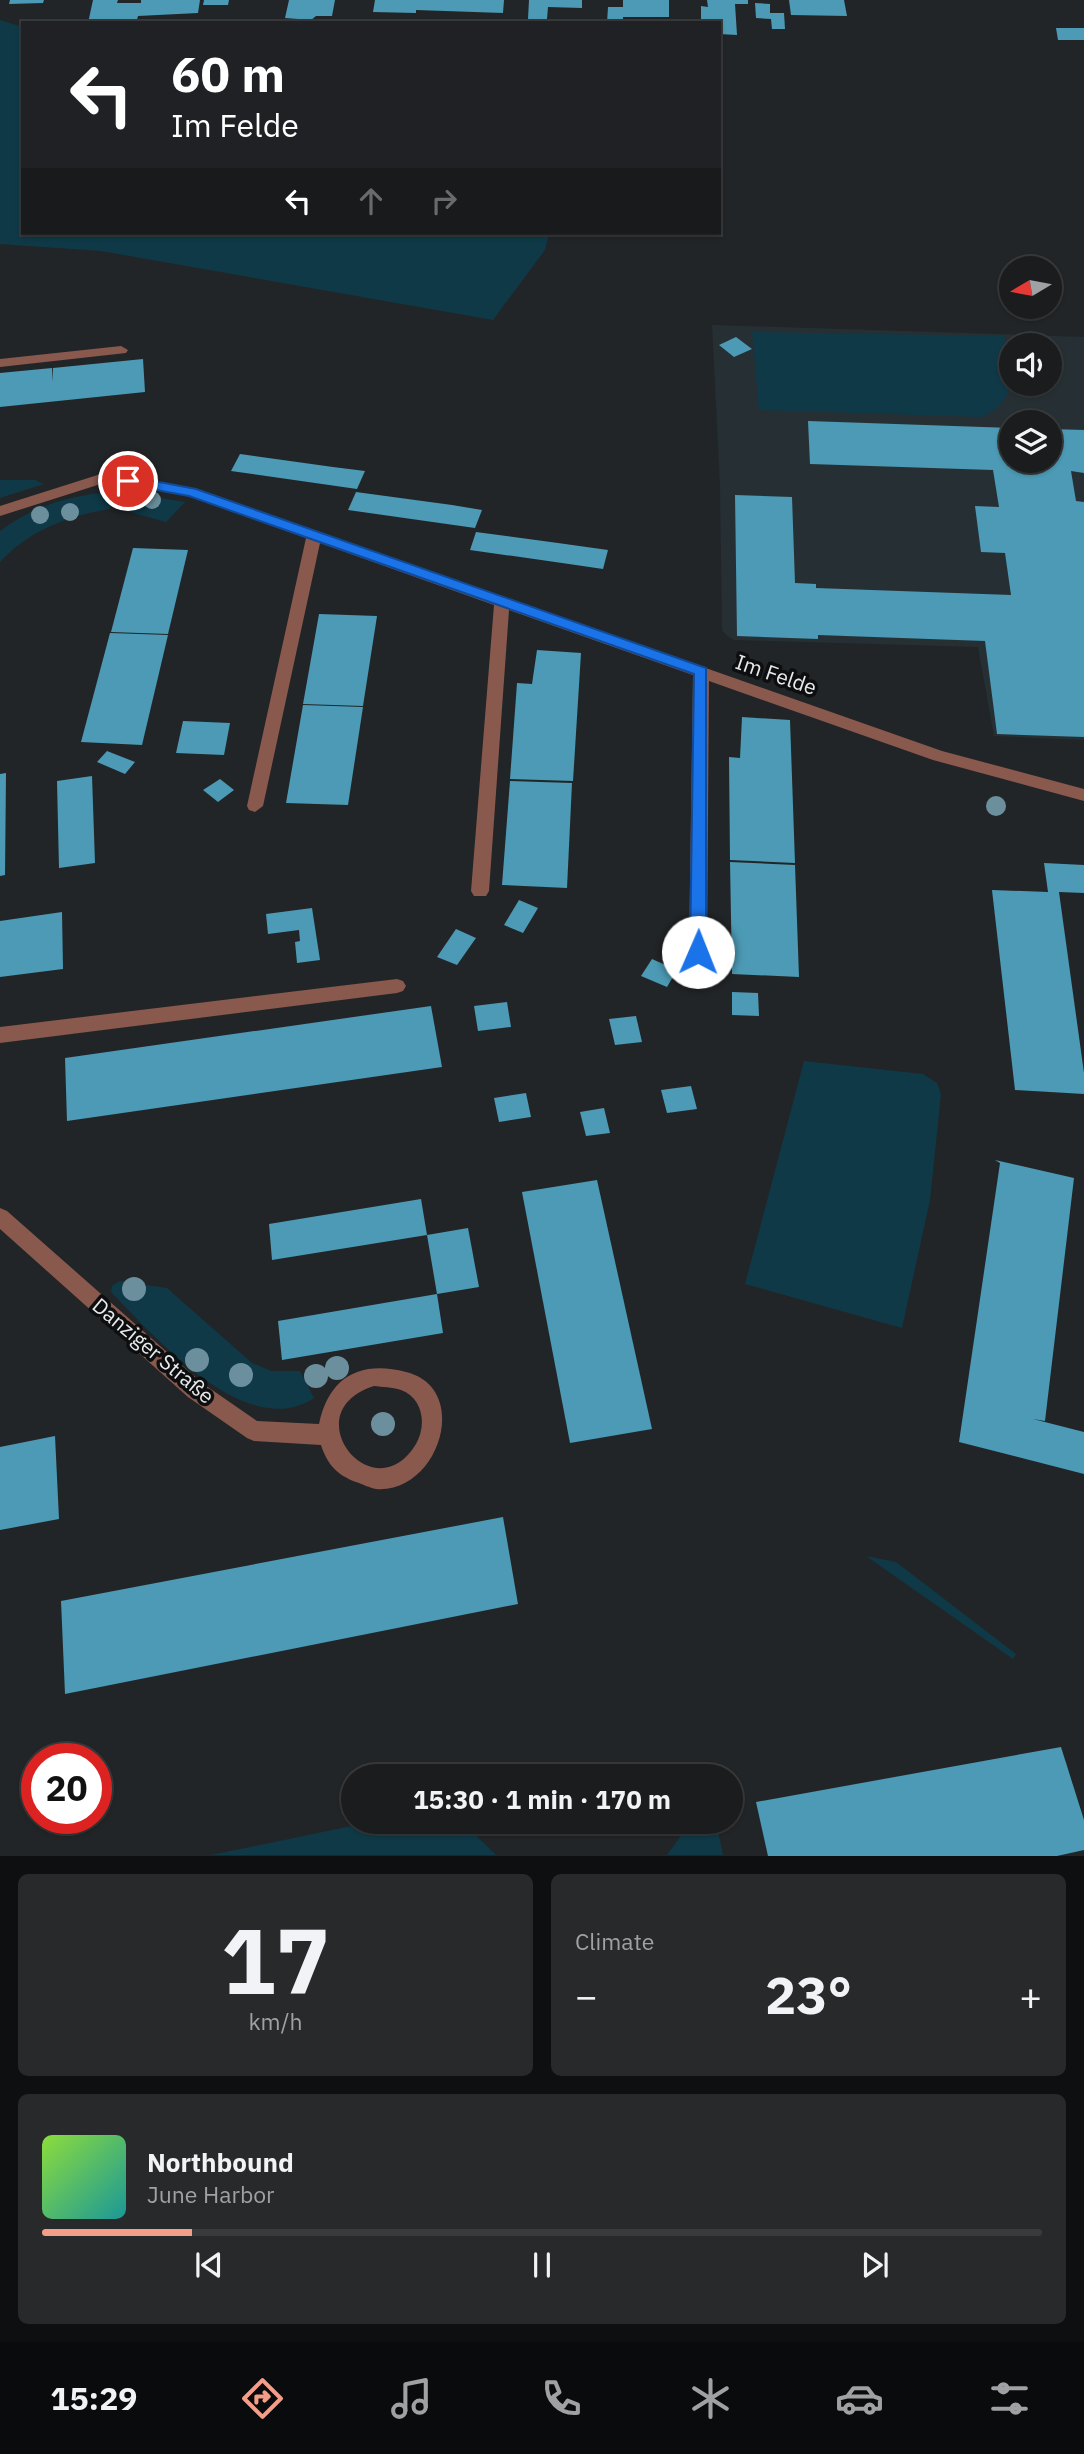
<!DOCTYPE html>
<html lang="en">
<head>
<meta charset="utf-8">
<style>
	body { margin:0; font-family:"IBM Plex Sans",sans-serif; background:#27292a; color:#f1f3f6; height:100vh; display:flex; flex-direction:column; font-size:26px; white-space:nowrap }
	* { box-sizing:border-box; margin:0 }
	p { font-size:23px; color:#9fa1a4 }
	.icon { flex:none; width:38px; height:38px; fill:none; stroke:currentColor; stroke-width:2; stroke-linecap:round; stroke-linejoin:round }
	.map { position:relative; height:1856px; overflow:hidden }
	.drawer { display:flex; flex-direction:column; gap:18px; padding:18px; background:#0e0f10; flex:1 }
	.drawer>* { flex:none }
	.banner { position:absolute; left:21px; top:21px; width:700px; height:214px; border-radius:0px; box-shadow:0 2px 5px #0004,0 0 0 2px #383a3b; background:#202124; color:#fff; overflow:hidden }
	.needle { width:46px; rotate:260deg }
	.tools { position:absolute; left:999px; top:256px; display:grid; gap:14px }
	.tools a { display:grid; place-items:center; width:63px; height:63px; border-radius:50%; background:#1a1c1d; box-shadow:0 2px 5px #0004,0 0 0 2px #383a3b; font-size:35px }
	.speed { position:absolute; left:21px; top:1743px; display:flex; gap:14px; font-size:35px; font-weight:700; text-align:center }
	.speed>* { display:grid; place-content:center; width:91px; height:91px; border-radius:50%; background:#1a1c1d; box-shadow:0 2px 5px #0004,0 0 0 2px #383a3b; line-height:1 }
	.speed .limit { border:10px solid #d22; background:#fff; color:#111 }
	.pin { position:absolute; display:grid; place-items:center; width:60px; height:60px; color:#fff; margin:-30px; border:4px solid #fff; border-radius:50%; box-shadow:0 2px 7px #0007 }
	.me { position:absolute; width:77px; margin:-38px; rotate:1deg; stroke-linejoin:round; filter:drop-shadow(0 0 5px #0008) }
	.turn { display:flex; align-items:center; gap:24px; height:147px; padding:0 35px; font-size:32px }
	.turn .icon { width:91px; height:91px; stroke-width:2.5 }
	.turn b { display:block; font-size:49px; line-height:60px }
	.lanes { display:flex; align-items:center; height:66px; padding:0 35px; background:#0003; justify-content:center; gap:35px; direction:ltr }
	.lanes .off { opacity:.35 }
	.big { font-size:52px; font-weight:700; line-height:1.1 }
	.drawer .tile { flex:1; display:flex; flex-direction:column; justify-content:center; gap:10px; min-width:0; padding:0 24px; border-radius:10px; background:#27292a }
	.drawer .dial { align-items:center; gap:0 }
	.dial b { font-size:91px; line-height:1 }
	.song { display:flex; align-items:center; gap:21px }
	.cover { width:84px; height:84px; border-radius:10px; background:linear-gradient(135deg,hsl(90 70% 55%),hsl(180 70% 35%)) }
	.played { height:7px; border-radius:4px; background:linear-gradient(90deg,#f49e89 15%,#383a3b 15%) }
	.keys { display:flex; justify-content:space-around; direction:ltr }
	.heat { display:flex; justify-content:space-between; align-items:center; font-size:38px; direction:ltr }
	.drawer .tiles { flex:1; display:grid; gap:18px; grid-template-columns:1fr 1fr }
	.tile:last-child { grid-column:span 2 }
	.trip { position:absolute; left:341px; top:1764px; width:402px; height:70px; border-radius:35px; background:#1a1c1d; box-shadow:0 2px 5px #0004,0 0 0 2px #383a3b; font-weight:700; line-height:70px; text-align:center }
	.tabs { display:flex; height:112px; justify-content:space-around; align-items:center; background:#0a0b0c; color:#9fa1a4 }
	.tabs .icon { width:49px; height:49px }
	.tabs .active { color:#f49e89 }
	.tabs b { font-size:32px; color:#f1f3f6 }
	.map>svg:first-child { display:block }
	.built { fill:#263034; fill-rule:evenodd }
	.green { fill:#0f3947 }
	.building { fill:#4c9ab5 }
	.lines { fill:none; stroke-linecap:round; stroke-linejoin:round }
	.minor { fill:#89594e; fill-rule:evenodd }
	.tree { fill:#6c8f9d }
	.route { fill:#1a73e8; stroke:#114b97; stroke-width:2 }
	.labels { text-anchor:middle; stroke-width:7; stroke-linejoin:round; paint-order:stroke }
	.street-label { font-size:21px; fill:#e8eaeb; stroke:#0c0e0f }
</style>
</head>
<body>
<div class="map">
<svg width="1084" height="1856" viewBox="0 0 1084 1856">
	<rect width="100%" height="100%" fill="#222527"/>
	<path class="built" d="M712 325 1084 337V740L994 736 978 647 734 640 726 635 722 630 720 484ZM1012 345H1050V383H1012ZM1012 422H1050V460H1012Z"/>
	<g class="green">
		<polygon points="0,20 23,27 23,233 549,233 545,250 493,320 101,251 0,244"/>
		<path d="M752 332 1004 336C1013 371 1019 399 982 417L759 410Z"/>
		<polygon points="0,480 35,480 44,484 0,498"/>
		<path d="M114 492 110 509C67 516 30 530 0 562V531C33 506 73 494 114 492Z"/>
		<polygon points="131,493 185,502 166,522 126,511"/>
		<polygon points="804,1061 923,1074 937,1083 941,1094 930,1200 902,1328 745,1284"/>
		<path d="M120 1281 167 1288 252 1363 271 1371H300L314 1398C247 1443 154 1336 111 1292L112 1286Z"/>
		<polygon points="866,1556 896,1562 1016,1654 1013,1659"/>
		<polygon points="371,1822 462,1822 496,1855 211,1855"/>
		<polygon points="691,1822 716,1822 723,1855 667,1855"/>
	</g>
	<g class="building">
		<polygon points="10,0 44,0 43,3 9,4"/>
		<polygon points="93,0 118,0 117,3 141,3 141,0 200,0 198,13 138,16 136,23 88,23"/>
		<polygon points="204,0 229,0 228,5 203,5"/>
		<polygon points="289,0 335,0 332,16 316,16 311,20 285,18"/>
		<polygon points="375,0 504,0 503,13 416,10 416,13 373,12"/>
		<polygon points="529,0 582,0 582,8 548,7 547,19 528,19"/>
		<polygon points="623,0 669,0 669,17 623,17 623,23 607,23 608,7 623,7"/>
		<polygon points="707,0 748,0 748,4 735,4 737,35 719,34 719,23 701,23 701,6 708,7"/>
		<polygon points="789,0 844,0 847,16 791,15"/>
		<polygon points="755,3 770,4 770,13 784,13 785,29 772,29 771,19 756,18"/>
		<polygon points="1056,28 1084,28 1084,40 1058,40"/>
		<polygon points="736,337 752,349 734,357 719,345"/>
		<polygon points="143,359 145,392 0,407 0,373 52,368 53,382 53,368"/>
		<polygon points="808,421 1012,428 1012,460 1050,460 1050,429 1084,430 1084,473 1071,471 1076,501 1084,502 1084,737 997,734 985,641 818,635 818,639 737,636 735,495 792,497 795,583 816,584 816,588 1011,595 1005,553 981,552 975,506 999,507 993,470 810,464"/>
		<polygon points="240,454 333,467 365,471 357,489 231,471"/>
		<polygon points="356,492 452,505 482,510 475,528 348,510"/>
		<polygon points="476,532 558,543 608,550 603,569 569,564 470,550"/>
		<polygon points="133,548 188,550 168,634 111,632"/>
		<polygon points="319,614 377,616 363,706 303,704"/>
		<polygon points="110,633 168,635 142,745 81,742"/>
		<polygon points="537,650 581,653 573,781 510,779 517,683 532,684"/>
		<polygon points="303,705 363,707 348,805 286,803"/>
		<polygon points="742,717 790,720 795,863 730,860 729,757 740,758"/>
		<polygon points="183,721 230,723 224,755 176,753"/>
		<polygon points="107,751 135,762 125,774 97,762"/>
		<polygon points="6,773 5,875 0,876 0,774"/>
		<polygon points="92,776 95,863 59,868 57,781"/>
		<polygon points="220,779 234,790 218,802 203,790"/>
		<polygon points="510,781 572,783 567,888 502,885"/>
		<polygon points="730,862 795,865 799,977 732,974"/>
		<polygon points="1044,863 1084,865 1084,893 1059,892 1084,1073 1084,1094 1015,1090 992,890 1048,892"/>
		<polygon points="519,900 538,908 523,933 504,925"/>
		<polygon points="312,908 320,960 297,963 295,942 300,941 299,930 268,934 266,914"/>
		<polygon points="62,912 63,969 0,977 0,921"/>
		<polygon points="456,929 476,938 457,965 437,957"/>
		<polygon points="652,959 677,970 667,987 641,976"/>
		<polygon points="732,992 758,993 759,1016 732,1015"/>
		<polygon points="507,1002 511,1027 478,1031 474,1006"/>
		<polygon points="431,1006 442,1067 67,1121 65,1058"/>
		<polygon points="636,1016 642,1042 615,1045 609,1019"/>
		<polygon points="691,1086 697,1109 667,1113 661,1090"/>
		<polygon points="526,1093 531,1117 499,1122 494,1098"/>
		<polygon points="604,1108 610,1133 586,1136 580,1112"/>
		<polygon points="995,1160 1074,1178 1045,1421 1033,1419 1084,1432 1084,1474 959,1442 1000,1163"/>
		<polygon points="597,1180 652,1429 570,1443 522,1192"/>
		<polygon points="421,1199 427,1235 272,1260 269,1224"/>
		<polygon points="468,1228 479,1287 437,1294 427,1235"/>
		<polygon points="437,1294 443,1333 282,1360 278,1321"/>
		<polygon points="55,1436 59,1519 0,1530 0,1447"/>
		<polygon points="503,1517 518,1604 65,1694 61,1601"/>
		<polygon points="1061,1747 1084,1820 1084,1850 1057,1856 768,1856 756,1802"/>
	</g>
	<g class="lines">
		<g class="minor">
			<polygon points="121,346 128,350 126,353 0,367 0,359"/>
			<polygon points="107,472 196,489 942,751 1084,789 1084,801 933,760 709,681 707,952 704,957 692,957 689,952 693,675 509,610 489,891 486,896 474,896 471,891 494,605 320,543 263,806 255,812 249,810 247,806 306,538 189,496 107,482 0,516 0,506"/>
			<polygon points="397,979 403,981 406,986 403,991 397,993 0,1043 0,1027"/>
			<path d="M0 1208 7 1211 202 1383 257 1421 319 1424C329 1377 360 1360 406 1372 472 1388 439 1494 376 1489 370 1488 362 1484 356 1482 337 1475 327 1464 321 1445L254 1441 247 1438 188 1397 0 1229ZM374 1386C382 1387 392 1387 401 1390 423 1398 427 1425 416 1444 374 1514 292 1412 374 1386Z"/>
		</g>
	</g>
	<g class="tree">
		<circle cx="152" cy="500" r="9"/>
		<circle cx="70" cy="512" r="9"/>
		<circle cx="40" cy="515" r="9"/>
		<circle cx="996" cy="806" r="10"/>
		<circle cx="134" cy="1289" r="12"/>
		<circle cx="197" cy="1360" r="12"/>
		<circle cx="337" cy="1368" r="12"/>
		<circle cx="241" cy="1375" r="12"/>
		<circle cx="316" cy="1376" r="12"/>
		<circle cx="383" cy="1424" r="12"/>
	</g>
	<polygon class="route" points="128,476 196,489 706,668 706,952 703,957 692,957 690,952 694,674 189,496 123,484 123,478"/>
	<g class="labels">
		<g class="street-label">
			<text transform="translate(776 675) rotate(19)" y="7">Im Felde</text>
			<text transform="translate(153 1351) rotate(40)" y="7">Danziger Straße</text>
		</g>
	</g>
</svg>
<div class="tools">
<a><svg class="needle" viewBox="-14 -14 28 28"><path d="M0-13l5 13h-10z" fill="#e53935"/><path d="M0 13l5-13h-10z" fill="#9fa1a4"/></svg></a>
<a><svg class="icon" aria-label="sound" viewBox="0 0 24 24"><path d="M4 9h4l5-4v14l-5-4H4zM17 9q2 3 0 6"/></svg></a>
<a><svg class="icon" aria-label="layers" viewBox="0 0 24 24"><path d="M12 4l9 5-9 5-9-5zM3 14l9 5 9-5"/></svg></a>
</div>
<div class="speed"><div class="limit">20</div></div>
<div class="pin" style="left:128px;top:481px;background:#d93025"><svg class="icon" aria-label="arrive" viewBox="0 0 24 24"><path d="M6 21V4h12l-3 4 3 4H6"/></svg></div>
<svg class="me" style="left:698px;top:952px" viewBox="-20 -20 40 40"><circle r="19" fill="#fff"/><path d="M0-13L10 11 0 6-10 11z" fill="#1a73e8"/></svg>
<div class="trip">15:30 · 1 min · 170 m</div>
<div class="banner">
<div class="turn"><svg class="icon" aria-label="left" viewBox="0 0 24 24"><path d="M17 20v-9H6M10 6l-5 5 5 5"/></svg><div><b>60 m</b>Im Felde</div></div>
<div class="lanes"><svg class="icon" aria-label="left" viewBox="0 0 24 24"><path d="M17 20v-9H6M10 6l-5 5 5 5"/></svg><svg class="icon off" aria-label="ahead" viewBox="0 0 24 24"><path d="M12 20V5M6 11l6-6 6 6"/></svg><svg class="icon off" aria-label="right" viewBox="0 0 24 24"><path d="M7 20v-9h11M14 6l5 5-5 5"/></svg></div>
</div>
</div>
<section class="drawer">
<div class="tiles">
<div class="tile dial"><b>17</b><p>km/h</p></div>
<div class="tile"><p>Climate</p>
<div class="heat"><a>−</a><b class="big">23°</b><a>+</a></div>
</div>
<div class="tile">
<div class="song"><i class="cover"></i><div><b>Northbound</b><p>June Harbor</p></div></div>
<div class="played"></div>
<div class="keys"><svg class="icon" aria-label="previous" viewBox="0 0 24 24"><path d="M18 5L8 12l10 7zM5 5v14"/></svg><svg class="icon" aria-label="pause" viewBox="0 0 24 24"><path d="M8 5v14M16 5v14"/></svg><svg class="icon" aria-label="next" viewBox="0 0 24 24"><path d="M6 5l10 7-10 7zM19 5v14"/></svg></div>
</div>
</div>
</section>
<nav class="tabs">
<b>15:29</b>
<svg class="icon active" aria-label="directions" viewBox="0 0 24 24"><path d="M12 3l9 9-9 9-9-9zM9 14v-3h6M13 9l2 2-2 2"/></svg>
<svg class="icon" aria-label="music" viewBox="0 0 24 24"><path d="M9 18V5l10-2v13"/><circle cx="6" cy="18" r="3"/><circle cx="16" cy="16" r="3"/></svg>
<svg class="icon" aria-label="phone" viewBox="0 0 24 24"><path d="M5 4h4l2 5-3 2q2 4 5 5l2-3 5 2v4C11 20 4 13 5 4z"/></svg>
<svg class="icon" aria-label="climate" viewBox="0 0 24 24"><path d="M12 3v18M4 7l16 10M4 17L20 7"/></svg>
<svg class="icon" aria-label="car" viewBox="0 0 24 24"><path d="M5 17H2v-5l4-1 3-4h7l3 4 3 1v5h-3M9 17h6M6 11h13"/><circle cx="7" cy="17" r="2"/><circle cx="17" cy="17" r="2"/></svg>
<svg class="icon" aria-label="filters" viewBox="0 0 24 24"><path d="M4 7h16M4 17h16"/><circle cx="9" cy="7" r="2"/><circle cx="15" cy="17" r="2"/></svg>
</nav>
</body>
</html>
